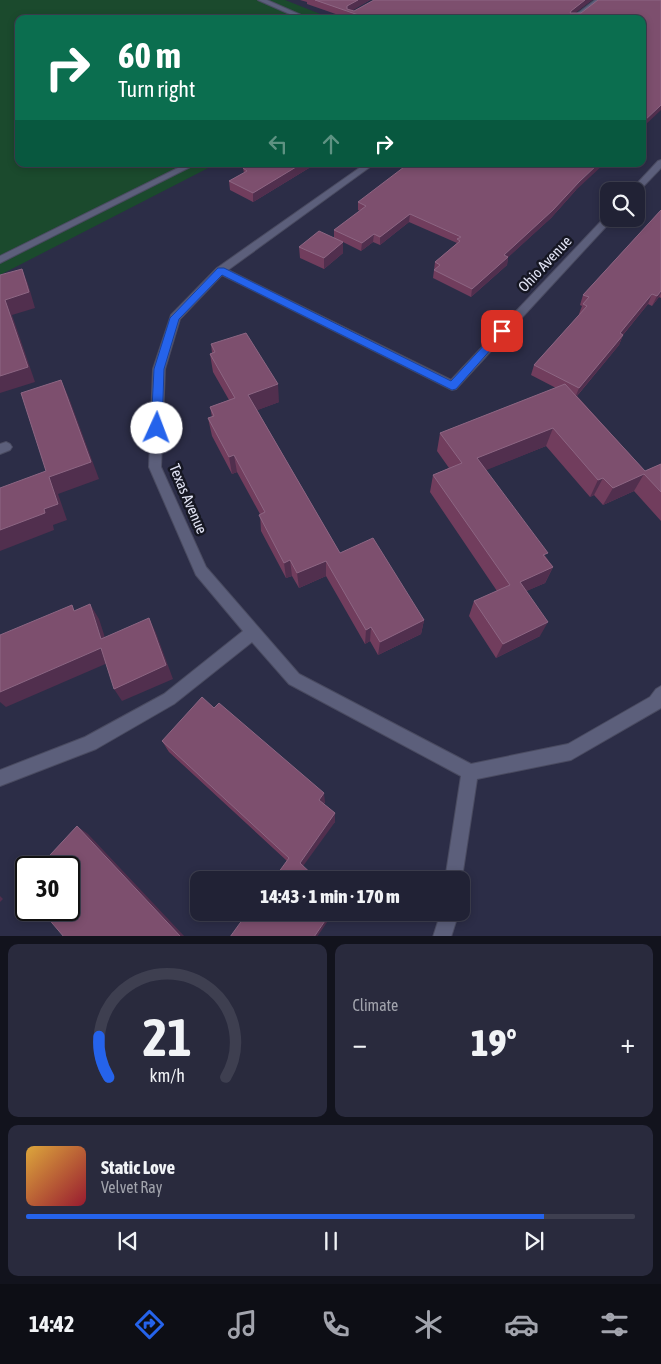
<!DOCTYPE html>
<html lang="en">
<head>
<meta charset="utf-8">
<style>
	body { margin:0; font-family:"Asap Condensed",sans-serif; background:#292a3d; color:#f1f3f6; height:100vh; display:flex; flex-direction:column; font-size:19px; white-space:nowrap }
	* { box-sizing:border-box; margin:0 }
	p { font-size:16px; color:#a2a4ad }
	.icon { flex:none; width:28px; height:28px; fill:none; stroke:currentColor; stroke-width:2; stroke-linecap:round; stroke-linejoin:round }
	.map { position:relative; height:936px; overflow:hidden }
	.side { display:flex; flex-direction:column; gap:8px; padding:8px; background:#12131d; flex:1 }
	.side>* { flex:none }
	.top-card { position:absolute; left:15px; top:15px; width:631px; height:152px; border-radius:10px; box-shadow:0 2px 8px #0003,0 0 0 1px #3e3f50; background:#0b6e4f; color:#fff; overflow:hidden }
	.tools { position:absolute; left:600px; top:182px; display:grid; gap:10px }
	.tools a { display:grid; place-items:center; width:45px; height:45px; border-radius:10px; background:#212235; box-shadow:0 2px 8px #0003,0 0 0 1px #3e3f50; font-size:25px }
	.speed { position:absolute; left:15px; top:856px; display:flex; gap:10px; font-size:25px; font-weight:700; text-align:center }
	.speed>* { display:grid; place-content:center; width:65px; height:65px; border-radius:50%; background:#212235; box-shadow:0 2px 8px #0003,0 0 0 1px #3e3f50; line-height:1 }
	.speed .limit { border:2px solid #111; border-radius:8px; background:#fff; color:#111 }
	.pin { position:absolute; display:grid; place-items:center; width:42px; height:42px; color:#fff; margin:-21px; border-radius:10px; box-shadow:0 2px 8px #0006 }
	.me { position:absolute; width:55px; margin:-28px; rotate:2deg; stroke-linejoin:round; filter:drop-shadow(0 0 4px #0008) }
	.turn { display:flex; align-items:center; gap:18px; height:105px; padding:0 20px; font-size:22px }
	.turn .icon { width:65px; height:65px; stroke-width:2.5 }
	.turn b { display:block; font-size:35px; line-height:42px }
	.lanes { display:flex; align-items:center; height:48px; padding:0 20px; background:#0003; justify-content:center; gap:25px; direction:ltr }
	.lanes .off { opacity:.35 }
	.big { font-size:38px; font-weight:800; line-height:1.1 }
	.side .card { flex:1; display:flex; flex-direction:column; justify-content:center; gap:8px; min-width:0; padding:0 18px; border-radius:10px; background:#292a3d }
	.side .dial { align-items:center; gap:0 }
	.dial svg { height:130px; overflow:visible; fill:none; stroke:#3e3f50; stroke-width:7; stroke-linecap:round; text-anchor:middle }
	.dial text { fill:#f1f3f6; stroke:none }
	.song { display:flex; align-items:center; gap:15px }
	.cover { width:60px; height:60px; border-radius:8px; background:linear-gradient(135deg,hsl(40 70% 55%),hsl(350 70% 35%)) }
	.played { height:5px; border-radius:2px; background:linear-gradient(90deg,#2563eb 85%,#3e3f50 85%) }
	.keys { display:flex; justify-content:space-around; direction:ltr }
	.heat { display:flex; justify-content:space-between; align-items:center; font-size:28px; direction:ltr }
	.side .tiles { flex:1; display:grid; gap:8px; grid-template-columns:1fr 1fr }
	.card:last-child { grid-column:span 2 }
	.trip { position:absolute; left:190px; top:871px; width:280px; height:50px; border-radius:10px; background:#212235; box-shadow:0 2px 8px #0003,0 0 0 1px #3e3f50; font-weight:800; line-height:50px; text-align:center }
	.dock { display:flex; height:80px; justify-content:space-around; align-items:center; background:#0d0e15; color:#a2a4ad }
	.dock .icon { width:35px; height:35px }
	.dock .active { color:#2563eb }
	.dock b { font-size:22px; color:#f1f3f6 }
	.map>svg:first-child { display:block }
	.green { fill:#1b4a2d }
	.lines { fill:none; stroke-linecap:round; stroke-linejoin:round }
	.minor-casing { stroke:#4a4b61; stroke-width:2 }
	.minor { fill:#5c5f7b; fill-rule:evenodd }
	.wall { fill:#713d5d }
	.shaded-wall { fill:#512f4e }
	.building { fill:#7d4f6e; stroke:#8d6683 }
	.route { fill:#2563eb; stroke:#184099 }
	.labels { text-anchor:middle; stroke-width:5; stroke-linejoin:round; paint-order:stroke }
	.street-label { font-size:15px; fill:#e1e3f4; stroke:#161723 }
</style>
</head>
<body>
<div class="map">
<svg width="661" height="937" viewBox="0 0 661 937">
	<rect width="100%" height="100%" fill="#2c2d47"/>
	<polygon class="green" points="0,0 285,0 333,19 19,19 19,164 216,164 0,275"/>
	<g class="lines">
		<defs>
			<g id="minor">
				<polygon points="258,0 267,0 310,19 301,19"/>
				<polygon points="595,0 602,0 578,19 570,19"/>
				<polygon points="661,160 661,168 637,193 630,191 658,161"/>
				<polygon points="186,164 196,164 0,263 0,256"/>
				<polygon points="365,164 374,164 228,270 451,380 606,216 609,215 609,219 613,219 456,389 452,390 222,275 180,319 165,369 161,467 206,567 299,674 471,764 568,744 650,697 656,689 661,686 661,708 571,760 477,779 461,884 461,880 445,880 461,776 289,684 252,642 174,704 96,749 0,786 0,770 85,737 164,694 243,631 196,575 149,467 153,369 171,315 217,268"/>
				<polygon points="6,442 10,444 12,447 10,450 0,454 0,444"/>
				<polygon points="441,912 459,912 451,937 433,937"/>
			</g>
		</defs>
		<use href="#minor" class="minor-casing"/>
		<use href="#minor" class="minor"/>
	</g>
	<g class="wall">
		<polygon points="300,0 370,0 352,10 354,11 592,0 574,13 642,19 350,19 307,4 307,2"/>
		<polygon points="251,164 311,164 309,165 309,168 253,202 230,190 229,181 244,173 243,168"/>
		<polygon points="576,190 551,218 508,257 507,265 471,297 433,278 435,262 457,243 409,222 380,245 373,242 361,251 343,242 343,253 324,269 300,258 299,247 334,238 334,230 360,211 358,210 358,202"/>
		<polygon points="661,210 661,298 659,297 652,306 648,304 623,335 619,345 577,396 645,471 661,464 661,521 634,491 603,505 594,495 590,497 546,446 485,470 553,567 545,583 526,591 540,636 496,658 469,616 474,601 497,591 430,492 433,475 449,468 437,451 440,433 556,388 531,375 534,365 580,314 579,314 582,306 580,305 583,295"/>
		<polygon points="211,344 279,402 257,410 340,553 424,620 421,634 378,655 370,641 365,644 326,576 299,588 292,576 286,578 261,531 260,514 237,472 232,474 212,436 208,418 212,417 210,407 229,400 213,372 210,354 212,353"/>
		<polygon points="162,741 325,802 324,804 335,813 335,822 287,861 169,752"/>
	</g>
	<g class="shaded-wall">
		<polygon points="358,0 370,0 350,12 346,11 347,6"/>
		<polygon points="585,0 592,0 569,18 571,11"/>
		<polygon points="661,105 661,110 642,128 642,123"/>
		<polygon points="301,164 311,164 309,165 309,168 253,202 253,193"/>
		<polygon points="598,164 604,164 576,190 551,218 502,263 504,255"/>
		<polygon points="410,214 409,222 380,245 380,237"/>
		<polygon points="374,234 373,242 361,251 362,243"/>
		<polygon points="343,242 343,253 324,269 324,258"/>
		<polygon points="508,257 507,265 471,297 472,289"/>
		<polygon points="22,269 28,284 35,308 12,315 35,382 0,393 0,376 5,300"/>
		<polygon points="661,291 661,293 659,297 652,306 657,296"/>
		<polygon points="652,294 648,304 616,343 620,333"/>
		<polygon points="623,335 619,345 575,398 579,388"/>
		<polygon points="61,380 69,398 99,479 58,494 67,520 53,525 54,530 0,551 0,530 44,509 49,477"/>
		<polygon points="278,384 279,402 250,413 248,395"/>
		<polygon points="553,428 546,446 472,476 477,458"/>
		<polygon points="234,455 237,472 232,474 229,457"/>
		<polygon points="644,474 634,491 603,505 613,488"/>
		<polygon points="603,478 594,495 590,497 598,480"/>
		<polygon points="290,560 292,576 286,578 284,563"/>
		<polygon points="326,561 326,576 299,588 297,573"/>
		<polygon points="553,567 545,583 513,597 520,582"/>
		<polygon points="90,604 99,619 110,653 101,639"/>
		<polygon points="149,618 156,633 173,679 122,701 114,689"/>
		<polygon points="424,620 421,634 378,655 380,642"/>
		<polygon points="548,622 540,636 496,658 503,644"/>
		<polygon points="371,627 370,641 365,644 366,630"/>
		<polygon points="101,648 110,662 6,707 0,702 0,692"/>
		<polygon points="324,793 325,802 320,809 319,800"/>
		<polygon points="335,813 335,822 301,869 300,863"/>
		<polygon points="77,826 88,834 185,937 181,937"/>
		<polygon points="0,896 3,899 0,902"/>
		<polygon points="331,912 334,912 317,937 314,937"/>
	</g>
	<g class="building">
		<polygon points="315,0 358,0 347,6 347,9 354,11 374,0 585,0 571,11 570,13 581,13 598,0 661,0 661,105 642,123 642,19 370,19"/>
		<polygon points="251,164 301,164 253,193 229,181 247,171 243,168"/>
		<polygon points="408,164 598,164 579,182 553,210 504,255 508,257 472,289 434,270 440,265 435,262 460,241 457,239 461,237 410,214 380,237 374,234 362,243 334,230 366,206 358,202"/>
		<polygon points="661,210 661,291 657,296 652,294 620,333 623,335 579,388 534,365 587,306 583,304 589,297 583,295"/>
		<polygon points="319,231 343,242 324,258 299,247"/>
		<polygon points="22,269 29,292 5,300 28,367 0,376 0,275"/>
		<polygon points="246,333 278,384 248,395 340,553 373,538 424,620 380,642 371,627 366,630 326,561 297,573 290,560 284,563 259,515 265,512 234,455 229,457 208,418 214,416 210,407 235,398 210,354 215,352 211,344"/>
		<polygon points="61,380 91,462 49,477 58,504 44,509 45,513 0,530 0,488 46,471 21,393"/>
		<polygon points="565,384 645,471 661,464 661,492 644,474 613,488 603,478 598,480 553,428 477,458 548,553 543,555 553,567 520,582 548,622 503,644 474,601 510,585 433,475 462,463 440,433"/>
		<polygon points="90,604 101,639 149,618 166,665 114,689 101,648 0,692 0,635 72,605 74,611"/>
		<polygon points="202,697 214,708 219,703 324,793 319,800 335,813 300,863 318,880 273,880 289,858 162,741"/>
		<polygon points="77,826 181,937 64,937 41,910 69,910 69,868 38,868"/>
		<polygon points="26,880 26,893 20,886"/>
		<polygon points="248,912 331,912 314,937 230,937"/>
	</g>
	<polygon class="route" points="218,268 224,268 451,381 499,329 502,328 507,331 456,389 452,390 222,275 179,319 164,369 162,428 157,432 153,430 151,428 154,369 170,318"/>
	<g class="labels">
		<g class="street-label">
			<text transform="translate(545 264) rotate(-47)" y="5">Ohio Avenue</text>
			<text transform="translate(188 499) rotate(67)" y="5">Texas Avenue</text>
		</g>
	</g>
</svg>
<div class="tools">
<a><svg class="icon" aria-label="search" viewBox="0 0 24 24"><circle cx="10" cy="10" r="6"/><path d="M15 15l6 6"/></svg></a>
</div>
<div class="speed"><div class="limit">30</div></div>
<div class="pin" style="left:502px;top:331px;background:#d93025"><svg class="icon" aria-label="arrive" viewBox="0 0 24 24"><path d="M6 21V4h12l-3 4 3 4H6"/></svg></div>
<svg class="me" style="left:157px;top:428px" viewBox="-20 -20 40 40"><circle r="19" fill="#fff"/><path d="M0-13L10 11 0 6-10 11z" fill="#2563eb"/></svg>
<div class="trip">14:43 · 1 min · 170 m</div>
<div class="top-card">
<div class="turn"><svg class="icon" aria-label="right" viewBox="0 0 24 24"><path d="M7 20v-9h11M14 6l5 5-5 5"/></svg><div><b>60 m</b>Turn right</div></div>
<div class="lanes"><svg class="icon off" aria-label="left" viewBox="0 0 24 24"><path d="M17 20v-9H6M10 6l-5 5 5 5"/></svg><svg class="icon off" aria-label="ahead" viewBox="0 0 24 24"><path d="M12 20V5M6 11l6-6 6 6"/></svg><svg class="icon" aria-label="right" viewBox="0 0 24 24"><path d="M7 20v-9h11M14 6l5 5-5 5"/></svg></div>
</div>
</div>
<section class="side">
<div class="tiles">
<div class="card dial"><svg viewBox="0 0 100 80">
<path d="M14 69A42 42 0 1 1 86 69"/>
<path d="M14 69A42 42 0 0 1 8 44" stroke="#2563eb"/>
<text x="50" y="56" font-size="32" font-weight="700">21</text>
<text x="50" y="72" font-size="11">km/h</text>
</svg></div>
<div class="card"><p>Climate</p>
<div class="heat"><a>−</a><b class="big">19°</b><a>+</a></div>
</div>
<div class="card">
<div class="song"><i class="cover"></i><div><b>Static Love</b><p>Velvet Ray</p></div></div>
<div class="played"></div>
<div class="keys"><svg class="icon" aria-label="previous" viewBox="0 0 24 24"><path d="M18 5L8 12l10 7zM5 5v14"/></svg><svg class="icon" aria-label="pause" viewBox="0 0 24 24"><path d="M8 5v14M16 5v14"/></svg><svg class="icon" aria-label="next" viewBox="0 0 24 24"><path d="M6 5l10 7-10 7zM19 5v14"/></svg></div>
</div>
</div>
</section>
<nav class="dock">
<b>14:42</b>
<svg class="icon active" aria-label="directions" viewBox="0 0 24 24"><path d="M12 3l9 9-9 9-9-9zM9 14v-3h6M13 9l2 2-2 2"/></svg>
<svg class="icon" aria-label="music" viewBox="0 0 24 24"><path d="M9 18V5l10-2v13"/><circle cx="6" cy="18" r="3"/><circle cx="16" cy="16" r="3"/></svg>
<svg class="icon" aria-label="phone" viewBox="0 0 24 24"><path d="M5 4h4l2 5-3 2q2 4 5 5l2-3 5 2v4C11 20 4 13 5 4z"/></svg>
<svg class="icon" aria-label="climate" viewBox="0 0 24 24"><path d="M12 3v18M4 7l16 10M4 17L20 7"/></svg>
<svg class="icon" aria-label="car" viewBox="0 0 24 24"><path d="M5 17H2v-5l4-1 3-4h7l3 4 3 1v5h-3M9 17h6M6 11h13"/><circle cx="7" cy="17" r="2"/><circle cx="17" cy="17" r="2"/></svg>
<svg class="icon" aria-label="filters" viewBox="0 0 24 24"><path d="M4 7h16M4 17h16"/><circle cx="9" cy="7" r="2"/><circle cx="15" cy="17" r="2"/></svg>
</nav>
</body>
</html>
